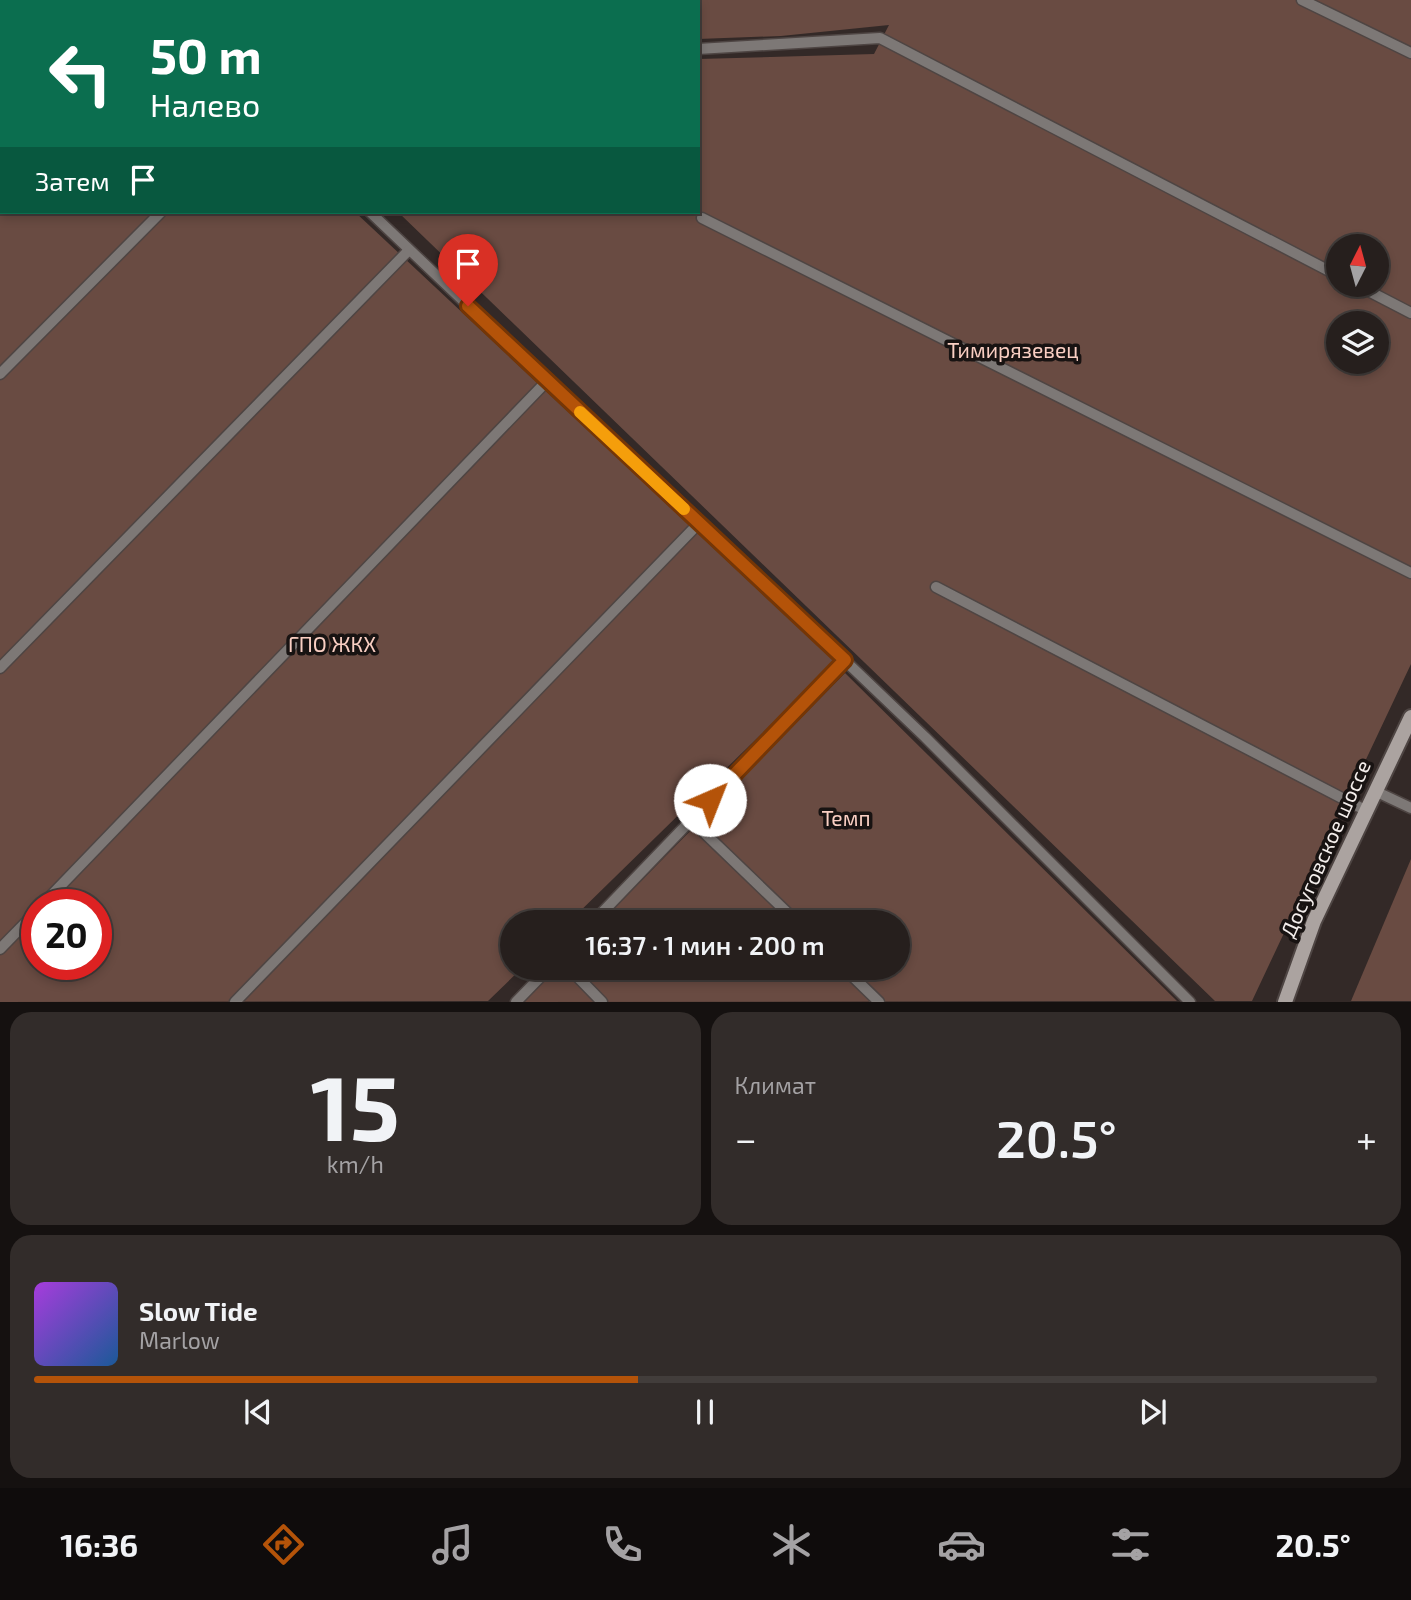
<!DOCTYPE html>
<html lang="ru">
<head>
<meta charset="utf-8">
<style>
	body { margin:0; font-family:"Exo 2",sans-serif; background:#322c2a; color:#f1f3f6; height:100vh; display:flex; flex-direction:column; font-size:26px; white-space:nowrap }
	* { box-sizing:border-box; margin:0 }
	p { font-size:23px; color:#a4a2a4 }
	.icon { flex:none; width:38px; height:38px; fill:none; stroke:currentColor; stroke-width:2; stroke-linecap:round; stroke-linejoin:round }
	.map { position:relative; height:1002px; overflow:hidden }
	.sheet { display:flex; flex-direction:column; gap:10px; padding:10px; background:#151110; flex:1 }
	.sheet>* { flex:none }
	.banner { position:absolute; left:0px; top:0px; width:700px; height:214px; box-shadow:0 4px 10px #0003,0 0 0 2px #423d3b; background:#0b6e4f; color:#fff; overflow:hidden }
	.needle { width:46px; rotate:6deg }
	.fabs { position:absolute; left:1326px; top:234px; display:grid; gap:14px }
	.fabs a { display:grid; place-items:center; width:63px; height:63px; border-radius:50%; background:#261f1d; box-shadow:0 4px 10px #0003,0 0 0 2px #423d3b; font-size:35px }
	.speed { position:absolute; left:21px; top:889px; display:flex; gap:14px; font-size:35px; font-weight:700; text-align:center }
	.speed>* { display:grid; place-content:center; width:91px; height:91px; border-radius:50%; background:#261f1d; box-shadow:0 4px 10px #0003,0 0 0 2px #423d3b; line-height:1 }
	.speed .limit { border:10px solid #d22; background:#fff; color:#111 }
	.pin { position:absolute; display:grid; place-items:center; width:60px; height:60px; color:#fff; margin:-72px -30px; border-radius:50% 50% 50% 0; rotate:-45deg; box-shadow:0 0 7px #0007 }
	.pin .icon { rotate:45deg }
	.me { position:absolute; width:77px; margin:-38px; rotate:44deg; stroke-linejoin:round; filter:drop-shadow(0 0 5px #0008) }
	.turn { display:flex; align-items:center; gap:24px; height:147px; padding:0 35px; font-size:32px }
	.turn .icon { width:91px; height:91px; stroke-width:2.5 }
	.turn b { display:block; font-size:49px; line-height:60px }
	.then { display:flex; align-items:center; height:66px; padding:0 35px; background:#0003; gap:14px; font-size:26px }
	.big { font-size:52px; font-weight:600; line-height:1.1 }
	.sheet .card { flex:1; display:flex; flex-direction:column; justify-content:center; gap:10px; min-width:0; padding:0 24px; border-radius:21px; background:#322c2a }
	.sheet .dial { align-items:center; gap:0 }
	.dial b { font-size:91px; line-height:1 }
	.song { display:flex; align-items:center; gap:21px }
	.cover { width:84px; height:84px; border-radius:10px; background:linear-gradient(135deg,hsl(280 70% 55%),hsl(210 70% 35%)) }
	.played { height:7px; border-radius:4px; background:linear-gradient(90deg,#b45309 45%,#423d3b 45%) }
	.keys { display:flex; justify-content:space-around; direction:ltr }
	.heat { display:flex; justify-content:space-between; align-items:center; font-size:38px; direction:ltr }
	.sheet .tiles { flex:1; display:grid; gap:10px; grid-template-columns:1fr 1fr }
	.card:last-child { grid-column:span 2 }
	.trip { position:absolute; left:500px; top:910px; width:410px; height:70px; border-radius:35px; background:#261f1d; box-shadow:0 4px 10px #0003,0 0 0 2px #423d3b; font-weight:600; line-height:70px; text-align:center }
	.tab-bar { display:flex; height:112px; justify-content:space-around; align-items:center; background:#0f0c0c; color:#a4a2a4 }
	.tab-bar .icon { width:49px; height:49px }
	.tab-bar .active { color:#b45309 }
	.tab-bar b { font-size:32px; color:#f1f3f6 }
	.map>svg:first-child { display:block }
	.green { fill:#694b42; fill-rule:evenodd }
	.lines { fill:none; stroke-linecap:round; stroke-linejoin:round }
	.service-casing { stroke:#4e4543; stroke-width:13 }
	.secondary-casing { stroke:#4e4543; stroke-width:18 }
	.service { stroke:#7d7876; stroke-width:10 }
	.secondary { stroke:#aba3a0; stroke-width:14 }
	.route-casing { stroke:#753606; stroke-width:18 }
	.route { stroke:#b45309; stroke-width:12 }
	.slow { stroke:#f59e0b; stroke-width:12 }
	.labels { text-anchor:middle; stroke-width:7; stroke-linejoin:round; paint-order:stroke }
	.park-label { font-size:21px; fill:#facfc3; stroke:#181312 }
	.street-label { font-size:21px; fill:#f4eeec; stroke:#181312 }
</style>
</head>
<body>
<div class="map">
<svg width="1411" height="1002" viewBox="0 0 1411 1002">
	<rect width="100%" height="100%" fill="#332927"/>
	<g class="green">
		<path d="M0 0 140 2H2V212H355L835 662 569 922H513V968H522L488 1001 0 1002ZM37 905H96V964H37Z"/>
		<path d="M328 0H1411V664L1252 1001H1215L398 212H698V59L874 54 889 25 781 36 698 39V2ZM1339 247H1377V285H1339ZM1339 324H1377V362H1339Z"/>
		<polygon points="845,673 1177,1001 524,1002 557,968 898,968 898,922 601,922"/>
		<polygon points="1411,859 1411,1001 1351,1001"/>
	</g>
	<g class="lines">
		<defs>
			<g id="service">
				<polyline points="154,0 156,2"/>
				<polyline points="322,0 324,2"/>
				<polyline points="1302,0 1411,53"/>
				<polyline points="86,2 88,0"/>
				<polyline points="698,49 880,38 1339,276"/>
				<polyline points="0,89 2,87"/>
				<polyline points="370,212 668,496 700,522 925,737 1190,1002"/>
				<polyline points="702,218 1411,573"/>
				<polyline points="1357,285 1411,313"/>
				<polyline points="0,374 161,212"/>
				<polyline points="936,587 1365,810"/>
				<polyline points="0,668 409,250"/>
				<polyline points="1375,791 1411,808"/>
				<polyline points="691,820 797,922"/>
				<polyline points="42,905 547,381"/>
				<polyline points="593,922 845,660"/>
				<polyline points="0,949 37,911"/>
				<polyline points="569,968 602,1002"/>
				<polyline points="844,968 879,1002"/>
				<polyline points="235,1002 700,522"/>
				<polyline points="516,1002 549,968"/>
			</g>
			<polyline id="secondary" points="1285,1002 1314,921 1411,717"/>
		</defs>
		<use href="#service" class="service-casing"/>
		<use href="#secondary" class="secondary-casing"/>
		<use href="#service" class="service"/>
		<use href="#secondary" class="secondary"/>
	</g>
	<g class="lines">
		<defs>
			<polyline id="route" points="468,306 845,660 710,800"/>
		</defs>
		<use href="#route" class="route-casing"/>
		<use href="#route" class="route"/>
		<polyline class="slow" points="580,412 684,509"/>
	</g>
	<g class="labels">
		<g class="park-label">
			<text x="1013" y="358">Тимирязевец</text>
			<text x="332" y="652">ГПО ЖКХ</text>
			<text x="846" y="826">Темп</text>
		</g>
		<g class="street-label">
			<text transform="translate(1326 849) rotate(-66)" y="7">Досуговское шоссе</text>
		</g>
	</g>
</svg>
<div class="fabs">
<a><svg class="needle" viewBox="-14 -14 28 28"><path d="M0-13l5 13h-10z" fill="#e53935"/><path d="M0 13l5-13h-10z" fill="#a4a2a4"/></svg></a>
<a><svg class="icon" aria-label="layers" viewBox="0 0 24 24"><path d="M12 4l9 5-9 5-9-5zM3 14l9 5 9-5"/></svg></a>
</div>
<div class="speed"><div class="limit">20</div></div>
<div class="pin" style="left:468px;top:306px;background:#d93025"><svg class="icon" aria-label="arrive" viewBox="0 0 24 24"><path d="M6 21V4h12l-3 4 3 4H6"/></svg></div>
<svg class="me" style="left:710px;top:800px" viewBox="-20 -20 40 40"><circle r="19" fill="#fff"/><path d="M0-13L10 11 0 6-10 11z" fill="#b45309"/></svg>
<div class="trip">16:37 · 1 мин · 200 m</div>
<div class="banner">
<div class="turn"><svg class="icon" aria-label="left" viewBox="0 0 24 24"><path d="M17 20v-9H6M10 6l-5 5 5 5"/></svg><div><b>50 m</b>Налево</div></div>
<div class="then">Затем<svg class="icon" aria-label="arrive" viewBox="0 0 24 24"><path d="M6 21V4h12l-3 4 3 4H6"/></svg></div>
</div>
</div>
<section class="sheet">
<div class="tiles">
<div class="card dial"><b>15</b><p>km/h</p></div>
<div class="card"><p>Климат</p>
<div class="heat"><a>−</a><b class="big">20.5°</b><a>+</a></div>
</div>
<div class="card">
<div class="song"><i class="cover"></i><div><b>Slow Tide</b><p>Marlow</p></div></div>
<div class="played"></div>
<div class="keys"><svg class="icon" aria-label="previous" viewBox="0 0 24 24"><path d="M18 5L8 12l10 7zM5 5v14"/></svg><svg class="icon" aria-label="pause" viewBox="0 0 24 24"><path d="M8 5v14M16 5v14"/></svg><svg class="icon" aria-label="next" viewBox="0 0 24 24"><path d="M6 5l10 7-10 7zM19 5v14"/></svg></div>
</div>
</div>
</section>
<nav class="tab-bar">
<b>16:36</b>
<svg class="icon active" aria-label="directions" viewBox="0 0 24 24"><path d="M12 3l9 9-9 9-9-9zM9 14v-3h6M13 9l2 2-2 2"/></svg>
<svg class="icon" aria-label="music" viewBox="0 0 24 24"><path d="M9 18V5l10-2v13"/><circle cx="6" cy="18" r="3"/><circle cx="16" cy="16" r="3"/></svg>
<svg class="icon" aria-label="phone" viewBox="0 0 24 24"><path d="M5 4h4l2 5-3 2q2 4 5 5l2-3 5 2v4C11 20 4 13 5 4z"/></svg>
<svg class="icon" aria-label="climate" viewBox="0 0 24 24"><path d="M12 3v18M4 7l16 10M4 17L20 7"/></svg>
<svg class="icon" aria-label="car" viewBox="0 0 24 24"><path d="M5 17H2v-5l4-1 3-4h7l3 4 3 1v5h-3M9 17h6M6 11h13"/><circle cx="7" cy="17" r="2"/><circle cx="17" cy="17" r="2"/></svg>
<svg class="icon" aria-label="filters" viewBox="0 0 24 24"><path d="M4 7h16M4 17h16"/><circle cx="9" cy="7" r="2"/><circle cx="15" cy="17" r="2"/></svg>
<b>20.5°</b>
</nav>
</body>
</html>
